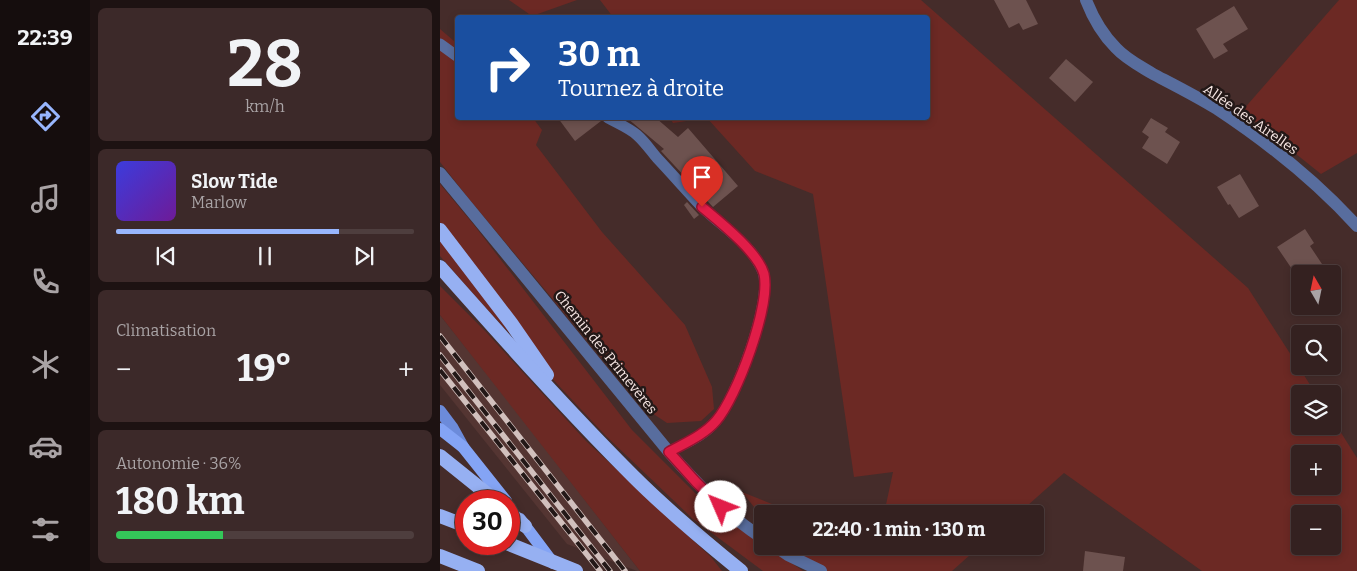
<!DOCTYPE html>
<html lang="fr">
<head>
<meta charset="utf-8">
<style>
	body { margin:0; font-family:Bitter,serif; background:#3c2929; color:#f1f3f6; height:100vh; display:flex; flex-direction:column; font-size:19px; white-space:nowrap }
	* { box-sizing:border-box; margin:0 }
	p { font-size:16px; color:#a9a3a5 }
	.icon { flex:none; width:28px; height:28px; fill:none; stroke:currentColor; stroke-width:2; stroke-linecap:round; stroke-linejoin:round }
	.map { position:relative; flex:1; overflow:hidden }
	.drawer { display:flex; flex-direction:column; gap:8px; padding:8px; background:#1d1212; width:350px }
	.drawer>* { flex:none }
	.top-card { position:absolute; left:15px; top:15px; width:475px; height:105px; border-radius:5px; box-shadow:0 2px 8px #0003,0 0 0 1px #4e3e3e; background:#1a4fa0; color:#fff; overflow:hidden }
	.needle { width:32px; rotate:351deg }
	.fabs { position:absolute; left:851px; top:265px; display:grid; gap:10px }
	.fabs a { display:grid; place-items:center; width:50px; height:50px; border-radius:5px; background:#342120; box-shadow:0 2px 8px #0003,0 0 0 1px #4e3e3e; font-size:25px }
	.speed { position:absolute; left:15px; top:490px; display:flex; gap:10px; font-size:25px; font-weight:700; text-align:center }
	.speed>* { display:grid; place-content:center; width:65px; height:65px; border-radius:50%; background:#342120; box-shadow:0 2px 8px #0003,0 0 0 1px #4e3e3e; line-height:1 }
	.speed .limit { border:8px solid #d22; background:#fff; color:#111 }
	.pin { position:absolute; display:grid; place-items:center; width:42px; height:42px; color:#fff; margin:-51px -21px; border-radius:50% 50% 50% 0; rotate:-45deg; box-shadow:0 0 5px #0007 }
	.pin .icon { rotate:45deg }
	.me { position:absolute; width:55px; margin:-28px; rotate:314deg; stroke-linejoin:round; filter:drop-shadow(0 0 4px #0008) }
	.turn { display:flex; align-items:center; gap:18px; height:105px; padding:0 20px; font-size:22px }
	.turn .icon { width:65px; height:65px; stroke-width:2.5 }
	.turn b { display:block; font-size:35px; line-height:42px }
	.big { font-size:38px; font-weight:700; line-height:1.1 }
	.drawer .widget { flex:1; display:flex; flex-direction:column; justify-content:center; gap:8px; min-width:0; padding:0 18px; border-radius:8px; background:#3c2929 }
	.drawer .dial { align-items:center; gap:0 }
	.dial b { font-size:65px; line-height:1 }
	.song { display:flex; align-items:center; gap:15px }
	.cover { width:60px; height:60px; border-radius:8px; background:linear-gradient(135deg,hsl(240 70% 55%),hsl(280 70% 35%)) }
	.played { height:5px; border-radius:2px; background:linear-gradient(90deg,#98b6fd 75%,#4e3e3e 75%) }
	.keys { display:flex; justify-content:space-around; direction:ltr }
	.heat { display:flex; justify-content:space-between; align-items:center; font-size:28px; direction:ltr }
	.charge { height:8px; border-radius:4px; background:linear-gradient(90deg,#34c759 36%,#4e3e3e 0) }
	.trip { position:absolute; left:314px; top:505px; width:290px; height:50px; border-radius:5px; background:#342120; box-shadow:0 2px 8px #0003,0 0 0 1px #4e3e3e; font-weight:700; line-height:50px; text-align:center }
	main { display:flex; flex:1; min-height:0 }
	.menu { display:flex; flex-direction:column; width:90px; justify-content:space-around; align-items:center; background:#150d0d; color:#a9a3a5 }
	.menu .icon { width:35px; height:35px }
	.menu .on { color:#98b6fd }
	.menu b { font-size:22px; color:#f1f3f6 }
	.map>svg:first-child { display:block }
	.built { fill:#543532 }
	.green { fill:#6c2924; fill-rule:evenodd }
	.building { fill:#6d524f }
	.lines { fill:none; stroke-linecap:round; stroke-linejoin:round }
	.service { stroke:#586d9e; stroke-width:11 }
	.minor { stroke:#586d9e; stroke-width:12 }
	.secondary { stroke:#6c8bda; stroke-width:12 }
	.primary { stroke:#84a4f5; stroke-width:12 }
	.trunk { stroke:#96b0f2; stroke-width:14 }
	.rail-casing { stroke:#d1c0bd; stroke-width:5.5 }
	.rail { stroke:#231817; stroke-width:4; stroke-dasharray:11; stroke-linecap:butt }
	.route-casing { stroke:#92132f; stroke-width:12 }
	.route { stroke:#e11d48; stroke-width:9 }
	.labels { text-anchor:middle; stroke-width:5; stroke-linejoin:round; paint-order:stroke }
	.street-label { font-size:14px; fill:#f6e6e3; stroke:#231817 }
</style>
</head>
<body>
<main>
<nav class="menu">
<b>22:39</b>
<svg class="icon on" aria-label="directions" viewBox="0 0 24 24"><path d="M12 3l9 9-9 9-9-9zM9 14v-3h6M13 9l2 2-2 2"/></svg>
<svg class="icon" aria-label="music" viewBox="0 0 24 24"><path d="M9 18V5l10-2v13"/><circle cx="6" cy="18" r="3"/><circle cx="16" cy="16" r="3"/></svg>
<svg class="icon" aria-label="phone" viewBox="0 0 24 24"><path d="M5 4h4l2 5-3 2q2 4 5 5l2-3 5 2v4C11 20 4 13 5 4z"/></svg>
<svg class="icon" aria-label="climate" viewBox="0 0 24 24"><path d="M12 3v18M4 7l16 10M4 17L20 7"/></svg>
<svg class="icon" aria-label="car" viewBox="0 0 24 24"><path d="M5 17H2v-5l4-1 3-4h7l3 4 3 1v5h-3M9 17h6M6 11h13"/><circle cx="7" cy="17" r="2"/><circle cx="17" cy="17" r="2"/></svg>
<svg class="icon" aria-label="filters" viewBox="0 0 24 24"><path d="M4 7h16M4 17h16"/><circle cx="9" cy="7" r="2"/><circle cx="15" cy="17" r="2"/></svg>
</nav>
<section class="drawer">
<div class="widget dial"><b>28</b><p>km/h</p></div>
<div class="widget">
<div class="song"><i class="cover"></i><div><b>Slow Tide</b><p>Marlow</p></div></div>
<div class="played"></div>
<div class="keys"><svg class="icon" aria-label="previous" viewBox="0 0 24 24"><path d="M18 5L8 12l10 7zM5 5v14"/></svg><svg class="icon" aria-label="pause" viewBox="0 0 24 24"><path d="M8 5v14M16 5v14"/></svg><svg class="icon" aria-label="next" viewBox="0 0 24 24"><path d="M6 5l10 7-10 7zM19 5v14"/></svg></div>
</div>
<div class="widget"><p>Climatisation</p>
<div class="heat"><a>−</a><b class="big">19°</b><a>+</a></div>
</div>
<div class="widget"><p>Autonomie · 36%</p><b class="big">180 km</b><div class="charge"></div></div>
</section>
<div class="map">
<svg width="917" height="571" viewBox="0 0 917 571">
	<rect width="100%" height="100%" fill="#452c2a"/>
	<polygon class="built" points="0,315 69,402 200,571 197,571 127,544 0,385"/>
	<g class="green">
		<polygon points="69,0 137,0 92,16"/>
		<path d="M160 0H481L808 288 876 394H860V426H892L893 420 917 458V571H762L624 473 578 514H444L453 472 414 477 373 194 315 171 267 118 233 123 230 118H488V18L173 17ZM860 454H892V486H860ZM860 514H892V546H860Z"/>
		<polygon points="899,0 917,0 917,153 881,174 802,111"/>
		<polygon points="0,29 14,41 17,41 18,118 93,118 102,130 96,145 162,232 245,325 272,387 274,409 261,421 227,423 203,407 29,199 0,162"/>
		<polygon points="0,184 34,225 192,430 267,505 322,543 322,546 327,546 363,571 323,571 253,519 166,436 45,307 0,256"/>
		<polygon points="0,286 46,332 146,441 271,557 282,571 200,571 0,315"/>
		<polygon points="302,492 357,514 322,514 322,517"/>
		<polygon points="347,546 540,546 512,571 367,571"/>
	</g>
	<g class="building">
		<polygon points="554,0 586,0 598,24 583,30 579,23 569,28"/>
		<polygon points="794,6 808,29 783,44 788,51 774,59 756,29"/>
		<polygon points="626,59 653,82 635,102 609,78"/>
		<polygon points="118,118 161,118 161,121 135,141"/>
		<polygon points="187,118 216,118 238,137 248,128 298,186 273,207 221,151 224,149"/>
		<polygon points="711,118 728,128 725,132 740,142 727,164 702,148 709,137 702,132"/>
		<polygon points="800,174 819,206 799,218 790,204 788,205 777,187"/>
		<polygon points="247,202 259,215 254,219 244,205"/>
		<polygon points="865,229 874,243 870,246 884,267 872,274 860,274 860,277 856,271 854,272 837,247"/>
		<polygon points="645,551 685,557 683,571 643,571"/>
	</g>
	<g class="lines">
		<g class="service">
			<polyline points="0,44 18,57"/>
			<path d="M168 118C177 123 189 128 197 135 205 142 211 151 217 158 232 174 246 190 261 206 281 226 312 244 323 272 333 300 296 399 276 421 264 436 245 443 229 452"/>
		</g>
		<g class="minor">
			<path d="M646 0C653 18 662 34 676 48 686 59 700 66 713 74 734 85 756 96 777 109 827 142 876 181 917 226"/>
			<path d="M0 173 229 452C258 485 286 514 322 538"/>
			<polyline points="335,546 348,555 381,571"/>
		</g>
		<polyline class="secondary" points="0,411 12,427 23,447"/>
		<g class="primary">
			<polyline points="0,429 23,447 66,501"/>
			<polyline points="80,519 113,563"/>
		</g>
		<g class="trunk">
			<polyline points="0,230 71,323 107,375"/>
			<path d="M0 267C63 338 126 409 193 476 227 510 264 541 301 571"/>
			<polyline points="0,456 56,501"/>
			<polyline points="69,512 85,526"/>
			<polyline points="0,516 26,526"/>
			<polyline points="69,544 136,571"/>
			<polyline points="0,556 38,571"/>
		</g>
		<defs>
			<g id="rail">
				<polyline points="0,336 185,571"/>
				<polyline points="0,355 170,571"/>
				<polyline points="0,370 160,571"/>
			</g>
		</defs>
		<use href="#rail" class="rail-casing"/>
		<use href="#rail" class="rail"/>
	</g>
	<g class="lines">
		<defs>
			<path id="route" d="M262 207C280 222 318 252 324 274 331 305 297 397 276 421 264 435 245 443 229 452L256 482 281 507"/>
		</defs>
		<use href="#route" class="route-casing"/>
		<use href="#route" class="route"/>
	</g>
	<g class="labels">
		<g class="street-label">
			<text transform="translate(811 119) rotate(35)" y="5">Allée des Airelles</text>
			<text transform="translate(166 352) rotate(51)" y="5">Chemin des Primevères</text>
		</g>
	</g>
</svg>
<div class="fabs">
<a><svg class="needle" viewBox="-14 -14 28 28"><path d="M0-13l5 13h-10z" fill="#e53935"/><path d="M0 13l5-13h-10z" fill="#a9a3a5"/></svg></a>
<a><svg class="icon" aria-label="search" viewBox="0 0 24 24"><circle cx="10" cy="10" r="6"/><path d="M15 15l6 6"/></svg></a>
<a><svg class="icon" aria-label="layers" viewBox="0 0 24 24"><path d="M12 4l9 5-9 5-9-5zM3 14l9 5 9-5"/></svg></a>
<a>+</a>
<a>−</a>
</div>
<div class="speed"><div class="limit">30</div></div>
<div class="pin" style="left:262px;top:207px;background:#d93025"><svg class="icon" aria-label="arrive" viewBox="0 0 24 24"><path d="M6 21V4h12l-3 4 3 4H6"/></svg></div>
<svg class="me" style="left:281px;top:507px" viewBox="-20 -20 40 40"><circle r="19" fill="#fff"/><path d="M0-13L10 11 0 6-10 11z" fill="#e11d48"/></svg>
<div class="trip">22:40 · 1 min · 130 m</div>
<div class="top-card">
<div class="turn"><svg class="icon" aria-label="right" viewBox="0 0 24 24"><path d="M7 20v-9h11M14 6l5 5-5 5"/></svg><div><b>30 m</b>Tournez à droite</div></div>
</div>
</div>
</main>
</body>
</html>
